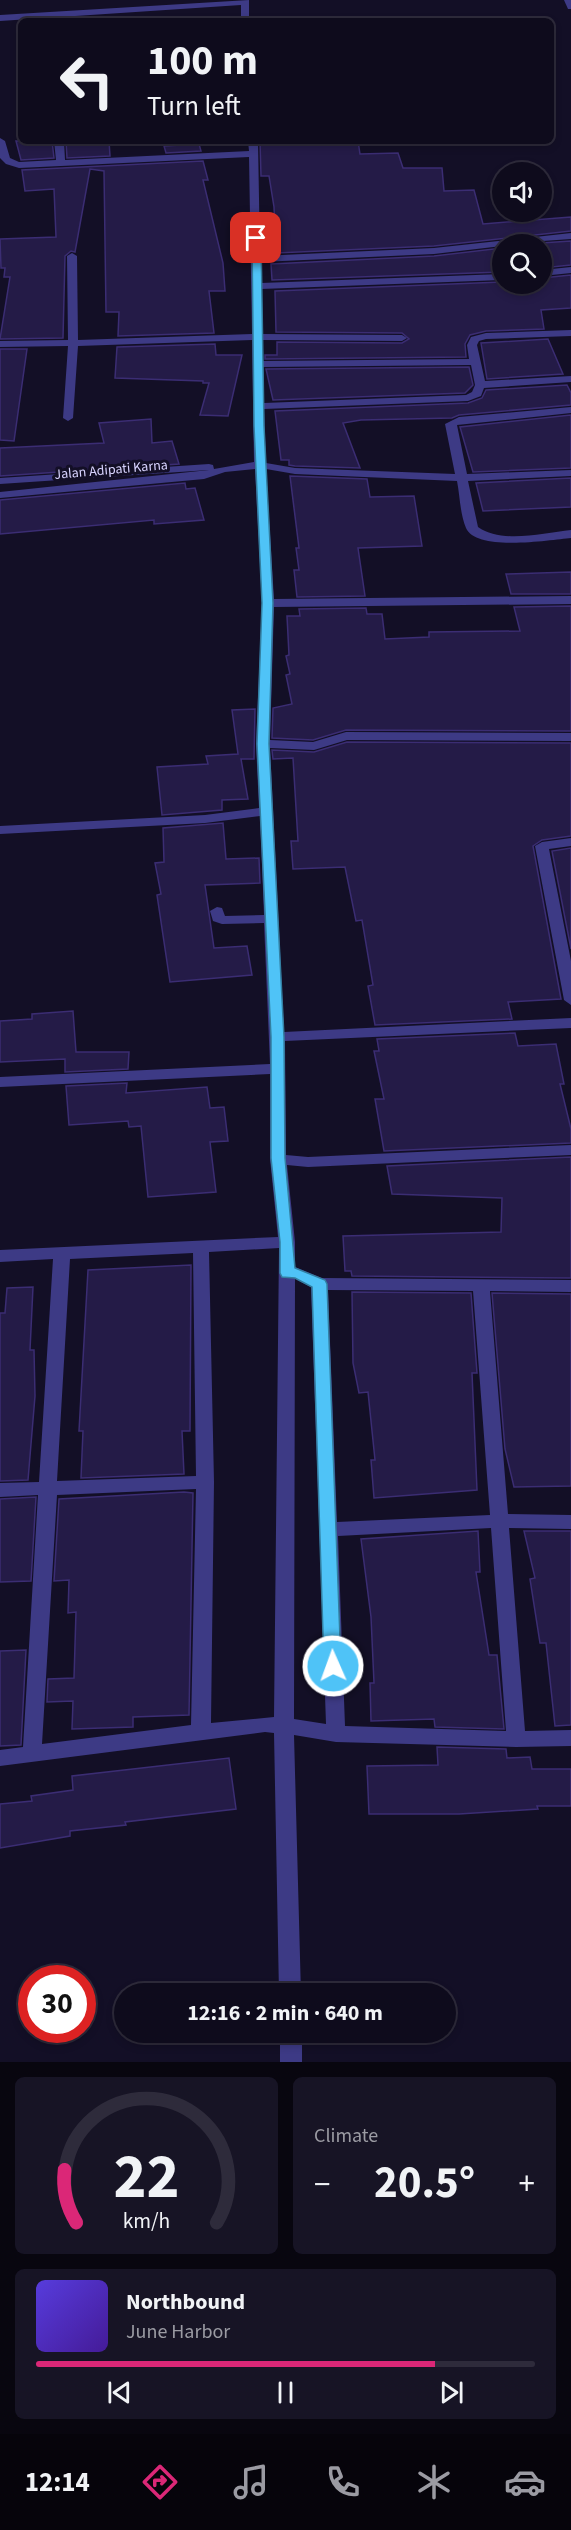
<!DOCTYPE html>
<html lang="en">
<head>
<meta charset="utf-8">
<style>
	body { margin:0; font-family:"Source Sans 3",sans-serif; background:#171425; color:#f1f3f6; height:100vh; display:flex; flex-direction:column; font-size:22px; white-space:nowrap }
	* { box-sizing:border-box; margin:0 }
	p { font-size:20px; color:#9b9ba3 }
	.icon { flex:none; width:33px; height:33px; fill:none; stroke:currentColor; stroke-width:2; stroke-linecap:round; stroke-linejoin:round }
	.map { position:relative; height:2062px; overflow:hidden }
	.drawer { display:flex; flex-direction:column; gap:15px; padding:15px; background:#08060f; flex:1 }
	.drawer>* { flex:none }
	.top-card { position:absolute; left:18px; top:18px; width:536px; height:126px; border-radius:9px; box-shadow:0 3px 9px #0003,0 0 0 2px #2e2b3b; background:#0e0b1c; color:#f1f3f6; overflow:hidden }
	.buttons { position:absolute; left:492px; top:162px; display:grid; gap:12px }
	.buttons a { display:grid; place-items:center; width:60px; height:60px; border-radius:50%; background:#0e0b1c; box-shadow:0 3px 9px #0003,0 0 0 2px #2e2b3b; font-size:30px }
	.speed { position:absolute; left:18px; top:1965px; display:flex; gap:12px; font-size:30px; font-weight:700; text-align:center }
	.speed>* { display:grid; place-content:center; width:78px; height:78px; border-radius:50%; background:#0e0b1c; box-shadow:0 3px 9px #0003,0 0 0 2px #2e2b3b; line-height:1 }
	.speed .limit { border:9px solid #d22; background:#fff; color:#111 }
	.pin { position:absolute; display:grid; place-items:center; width:51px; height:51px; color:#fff; margin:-26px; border-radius:12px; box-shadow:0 3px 9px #0006 }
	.me { position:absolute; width:66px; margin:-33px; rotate:358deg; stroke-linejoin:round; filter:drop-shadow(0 0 4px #0008) }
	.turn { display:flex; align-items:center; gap:21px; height:126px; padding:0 30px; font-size:27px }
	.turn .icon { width:78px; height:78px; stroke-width:2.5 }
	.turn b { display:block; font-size:42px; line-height:51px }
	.big { font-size:45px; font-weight:700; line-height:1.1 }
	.drawer .widget { flex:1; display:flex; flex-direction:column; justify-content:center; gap:9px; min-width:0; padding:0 21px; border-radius:9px; background:#171425 }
	.drawer .dial { align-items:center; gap:0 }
	.dial svg { height:156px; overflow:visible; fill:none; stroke:#2e2b3b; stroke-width:7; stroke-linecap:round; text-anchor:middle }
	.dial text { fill:#f1f3f6; stroke:none }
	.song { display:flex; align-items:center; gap:18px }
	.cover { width:72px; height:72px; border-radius:9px; background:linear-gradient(135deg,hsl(250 70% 55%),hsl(260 70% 35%)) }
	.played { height:6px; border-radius:3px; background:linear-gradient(90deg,#db2777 80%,#2e2b3b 80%) }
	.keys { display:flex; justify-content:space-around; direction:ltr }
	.heat { display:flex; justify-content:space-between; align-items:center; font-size:33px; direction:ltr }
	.drawer .tiles { flex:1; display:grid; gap:15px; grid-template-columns:1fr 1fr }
	.widget:last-child { grid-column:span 2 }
	.trip { position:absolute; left:114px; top:1983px; width:342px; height:60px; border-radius:30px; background:#0e0b1c; box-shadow:0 3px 9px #0003,0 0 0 2px #2e2b3b; font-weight:700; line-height:60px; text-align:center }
	.tab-bar { display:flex; height:96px; justify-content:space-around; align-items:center; background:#06040b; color:#9b9ba3 }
	.tab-bar .icon { width:42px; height:42px }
	.tab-bar .current { color:#db2777 }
	.tab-bar b { font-size:27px; color:#f1f3f6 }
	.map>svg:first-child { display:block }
	.building { fill:#241b47; stroke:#3b2d73; stroke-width:1.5 }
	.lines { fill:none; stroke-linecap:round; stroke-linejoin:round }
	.street { fill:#3d3a85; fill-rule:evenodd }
	.route { fill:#4fc3f7; stroke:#337fa1; stroke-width:1.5 }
	.labels { text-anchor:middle; stroke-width:6; stroke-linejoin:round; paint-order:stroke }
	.far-street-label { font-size:14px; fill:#d9d4ff; stroke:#130f26 }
</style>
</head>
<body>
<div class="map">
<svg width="571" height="2062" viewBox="0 0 571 2062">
	<rect width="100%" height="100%" fill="#130f26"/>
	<g class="building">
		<polygon points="16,141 52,141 54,158 21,160"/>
		<polygon points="66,141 109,141 110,156 67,158"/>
		<polygon points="260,141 358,141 360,154 398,153 403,168 442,168 444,191 474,190 483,224 571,217 571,231 434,246 276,253 274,207 269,176 261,176"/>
		<polygon points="199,144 201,151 166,153 164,146"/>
		<polygon points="203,161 208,180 203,180 223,263 225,291 209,291 214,333 118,336 119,312 106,312 104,171 90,169 75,252 71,251 65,256 63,338 0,339 10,277 4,277 5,268 1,268 0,239 56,237 54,189 25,191 22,170"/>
		<polygon points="571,241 571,265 542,268 542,244 526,244"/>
		<polygon points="502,248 502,272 272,280 271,264 434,256"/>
		<polygon points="571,275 571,308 541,310 544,329 486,331 470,335 465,344 466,357 265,359 265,355 277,355 277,342 402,343 409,339 402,333 276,332 275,291 502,282 542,284 542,278"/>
		<polygon points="548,339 563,374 487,379 481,343"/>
		<polygon points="215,344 216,355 242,355 228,416 200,415 209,383 203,383 203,381 115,378 117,347"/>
		<polygon points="0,349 27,349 14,441 0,440"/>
		<polygon points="469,367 473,385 465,393 273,400 266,369"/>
		<polygon points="567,385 571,393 571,405 459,415 452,418 361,420 343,423 360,468 295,466 289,465 289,460 281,460 275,411 468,403 482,398 486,390"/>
		<polygon points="571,415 571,468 473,472 460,427"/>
		<polygon points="151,419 152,443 172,441 179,464 0,476 0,448 104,443 99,423"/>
		<polygon points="290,476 367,479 370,497 414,496 422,546 358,548 365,596 297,597 294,570 299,570 296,548 299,548"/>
		<polygon points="571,478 571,507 483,511 476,483"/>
		<polygon points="185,483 186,489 195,488 204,520 154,524 154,520 0,534 0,500"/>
		<polygon points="571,572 571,594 511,594 506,574"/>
		<polygon points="571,606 571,731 346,730 313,740 272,738 273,708 292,704 286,675 290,674 286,656 289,655 287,616 300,616 299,609 366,608 367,614 382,614 385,639 429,637 429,632 520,631 514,607"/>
		<polygon points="255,709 254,759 241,759 248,799 222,800 222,810 162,815 157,767 208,764 206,756 238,754 232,710"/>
		<polygon points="347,742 571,743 571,836 542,840 533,846 561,999 508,1002 512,1019 375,1025 368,986 373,985 362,920 356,921 345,867 293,869 291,841 298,841 293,758 273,759 272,750 314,752"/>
		<polygon points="223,823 226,859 259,858 260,883 205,885 214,948 247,946 252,975 170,982 157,895 161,894 155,863 164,862 163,828"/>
		<polygon points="571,848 571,949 552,851"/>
		<polygon points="73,1011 76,1052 129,1052 128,1069 65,1072 65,1059 0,1062 0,1021 32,1019 32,1014"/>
		<polygon points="515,1033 518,1046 556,1044 564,1084 560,1084 571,1129 571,1143 384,1151 375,1099 384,1099 374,1051 379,1051 377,1039"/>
		<polygon points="127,1083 126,1093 207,1087 210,1108 224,1107 228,1141 210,1142 216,1192 148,1197 141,1126 129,1127 128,1121 69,1125 66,1086"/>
		<polygon points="571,1157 571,1278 352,1276 351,1271 345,1271 343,1236 501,1232 502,1198 392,1194 387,1166"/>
		<polygon points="191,1265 190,1431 182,1431 184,1474 81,1478 83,1431 79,1431 88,1270"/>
		<polygon points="33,1287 30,1350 34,1350 35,1396 28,1480 0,1481 0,1313 5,1313 7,1288"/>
		<polygon points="352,1292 471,1293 477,1373 472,1373 477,1490 374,1498 371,1460 375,1460 368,1392 359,1393 353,1363"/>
		<polygon points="492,1293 571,1294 571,1486 514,1487 505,1449"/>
		<polygon points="184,1492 193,1493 189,1715 133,1717 133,1727 72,1729 73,1701 47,1702 48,1679 74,1678 76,1612 68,1613 69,1580 54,1581 59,1499"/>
		<polygon points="36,1497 31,1581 0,1582 0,1499"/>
		<polygon points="478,1531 480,1572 476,1572 489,1655 497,1655 504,1729 435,1727 434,1719 371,1721 370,1683 374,1683 371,1617 361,1539"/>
		<polygon points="524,1531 571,1531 571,1725 555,1726 546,1643 540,1643 530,1579 535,1578"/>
		<polygon points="26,1650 21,1745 0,1746 0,1651"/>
		<polygon points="437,1747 506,1749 507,1758 530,1757 532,1769 571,1769 571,1806 537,1806 538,1809 459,1814 369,1814 367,1766 438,1765"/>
		<polygon points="229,1758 236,1809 125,1822 126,1825 70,1831 70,1836 0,1848 0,1804 32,1801 31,1796 73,1790 72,1776"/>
	</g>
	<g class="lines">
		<g class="street">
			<polygon points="249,0 249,21 241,21 241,5 0,21 0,15"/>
			<polygon points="564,0 571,0 571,9 568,9"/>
			<path d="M0 138 5 141 10 158 19 162 56 160 54 141H64L65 160 249 151 248 141H258L260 256 434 248 571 233V239L502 244V246L434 254 261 262V283L502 274V280L261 289 262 334 402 335 407 338 402 341 263 340V361L469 359 467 345 471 337 486 333 571 330V336L486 339 479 341 477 345 485 381 571 376V382L484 388 481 396 468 401 264 409 266 463 295 468 455 474 445 424 459 417 571 407V413L457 425 467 474 571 470V476L468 481 478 527C502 544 543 533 571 530V538C550 540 476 552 466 528 460 514 460 496 457 481L295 474 266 469 274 599 571 596V604L274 607 270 740 313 742 346 732 571 733V741L347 740 314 750 270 748 284 1032 571 1018V1028L285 1041 286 1155 308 1157 571 1145V1155L308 1167 287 1165 295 1242V1267L322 1278 571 1280V1292L490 1291 508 1514 571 1515V1529L509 1528 525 1731 571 1730V1746L516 1747 336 1742 294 1735 301 1994H279L274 1733 265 1732 0 1766V1750L23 1747 38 1495 0 1497V1483L39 1482 53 1259 0 1262V1250L278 1237 270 1159V1074L0 1087V1077L270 1064 264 923 222 924 213 921 210 911 217 907 222 908 225 916 264 915 260 816 205 823 0 834V826L205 815 259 808 256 744 262 603 255 469 225 472 204 479 0 498V492L209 470 0 484V478L209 464 213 465 214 469 254 462 252 340 78 346 73 418 68 421 63 418 68 346 0 347V341L68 340 67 256 72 253 77 256 78 340 252 334 249 157 19 168 6 164 0 158ZM471 365 475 385 472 392 466 395 264 403 263 367ZM279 1248 274 1717 211 1723 214 1482 209 1252ZM193 1253 196 1476 57 1481 70 1259ZM295 1279 311 1287 326 1724 294 1719ZM328 1290 473 1291 490 1515 337 1522ZM196 1489 191 1725 42 1744 57 1495ZM491 1528 506 1731 345 1726 338 1536Z"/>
			<polygon points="571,267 571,273 542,276 542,270"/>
			<polygon points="571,838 571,846 549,849 571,961 571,1005 564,1000 535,846 542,842"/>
			<rect x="280" y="2032" width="22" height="30"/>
		</g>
	</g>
	<polygon class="route" points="256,235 261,238 264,426 273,603 269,744 284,1037 285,1158 295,1268 325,1280 327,1284 341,1666 339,1671 327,1671 324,1666 312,1287 295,1278 282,1277 280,1273 280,1242 271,1158 271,1037 257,744 262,603 254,426 252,238"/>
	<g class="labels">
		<g class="far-street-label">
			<text transform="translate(111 469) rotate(-5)" y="5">Jalan Adipati Karna</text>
		</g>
	</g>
</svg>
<div class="buttons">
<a><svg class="icon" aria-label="sound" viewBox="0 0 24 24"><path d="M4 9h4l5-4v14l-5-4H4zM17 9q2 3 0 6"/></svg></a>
<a><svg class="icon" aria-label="search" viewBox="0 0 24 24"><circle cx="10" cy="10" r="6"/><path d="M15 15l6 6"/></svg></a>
</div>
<div class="speed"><div class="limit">30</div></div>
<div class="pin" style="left:256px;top:238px;background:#d93025"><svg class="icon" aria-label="arrive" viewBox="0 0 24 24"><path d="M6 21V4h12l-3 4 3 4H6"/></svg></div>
<svg class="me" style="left:333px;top:1666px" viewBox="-20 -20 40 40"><circle r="17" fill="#4fc3f7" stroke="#fff" stroke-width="3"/><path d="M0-11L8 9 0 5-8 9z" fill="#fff"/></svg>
<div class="trip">12:16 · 2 min · 640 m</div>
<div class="top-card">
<div class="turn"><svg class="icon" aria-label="left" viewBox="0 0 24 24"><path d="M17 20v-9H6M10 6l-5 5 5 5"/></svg><div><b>100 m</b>Turn left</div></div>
</div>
</div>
<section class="drawer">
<div class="tiles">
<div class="widget dial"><svg viewBox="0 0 100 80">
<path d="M14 69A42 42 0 1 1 86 69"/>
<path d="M14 69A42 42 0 0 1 8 42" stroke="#db2777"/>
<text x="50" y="56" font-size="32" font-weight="700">22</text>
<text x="50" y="72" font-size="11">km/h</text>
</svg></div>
<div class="widget"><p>Climate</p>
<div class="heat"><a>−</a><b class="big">20.5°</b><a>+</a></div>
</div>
<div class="widget">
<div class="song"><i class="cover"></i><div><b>Northbound</b><p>June Harbor</p></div></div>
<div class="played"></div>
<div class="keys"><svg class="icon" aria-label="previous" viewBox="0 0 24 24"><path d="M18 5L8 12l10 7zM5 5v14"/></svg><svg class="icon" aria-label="pause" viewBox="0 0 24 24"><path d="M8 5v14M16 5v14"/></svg><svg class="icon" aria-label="next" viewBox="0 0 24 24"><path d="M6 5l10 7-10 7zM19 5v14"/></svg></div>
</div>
</div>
</section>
<nav class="tab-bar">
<b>12:14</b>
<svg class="icon current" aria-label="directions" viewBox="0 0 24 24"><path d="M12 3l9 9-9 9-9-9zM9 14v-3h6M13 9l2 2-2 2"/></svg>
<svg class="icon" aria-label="music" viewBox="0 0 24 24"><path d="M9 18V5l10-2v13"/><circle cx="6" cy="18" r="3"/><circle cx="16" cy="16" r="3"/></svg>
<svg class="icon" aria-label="phone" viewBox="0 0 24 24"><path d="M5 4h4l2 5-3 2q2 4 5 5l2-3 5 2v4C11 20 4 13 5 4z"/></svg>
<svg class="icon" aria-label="climate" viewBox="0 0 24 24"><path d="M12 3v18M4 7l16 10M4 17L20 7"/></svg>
<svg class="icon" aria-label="car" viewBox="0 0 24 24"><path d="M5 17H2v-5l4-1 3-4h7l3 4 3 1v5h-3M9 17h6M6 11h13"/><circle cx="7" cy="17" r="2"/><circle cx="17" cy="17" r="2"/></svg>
</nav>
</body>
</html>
